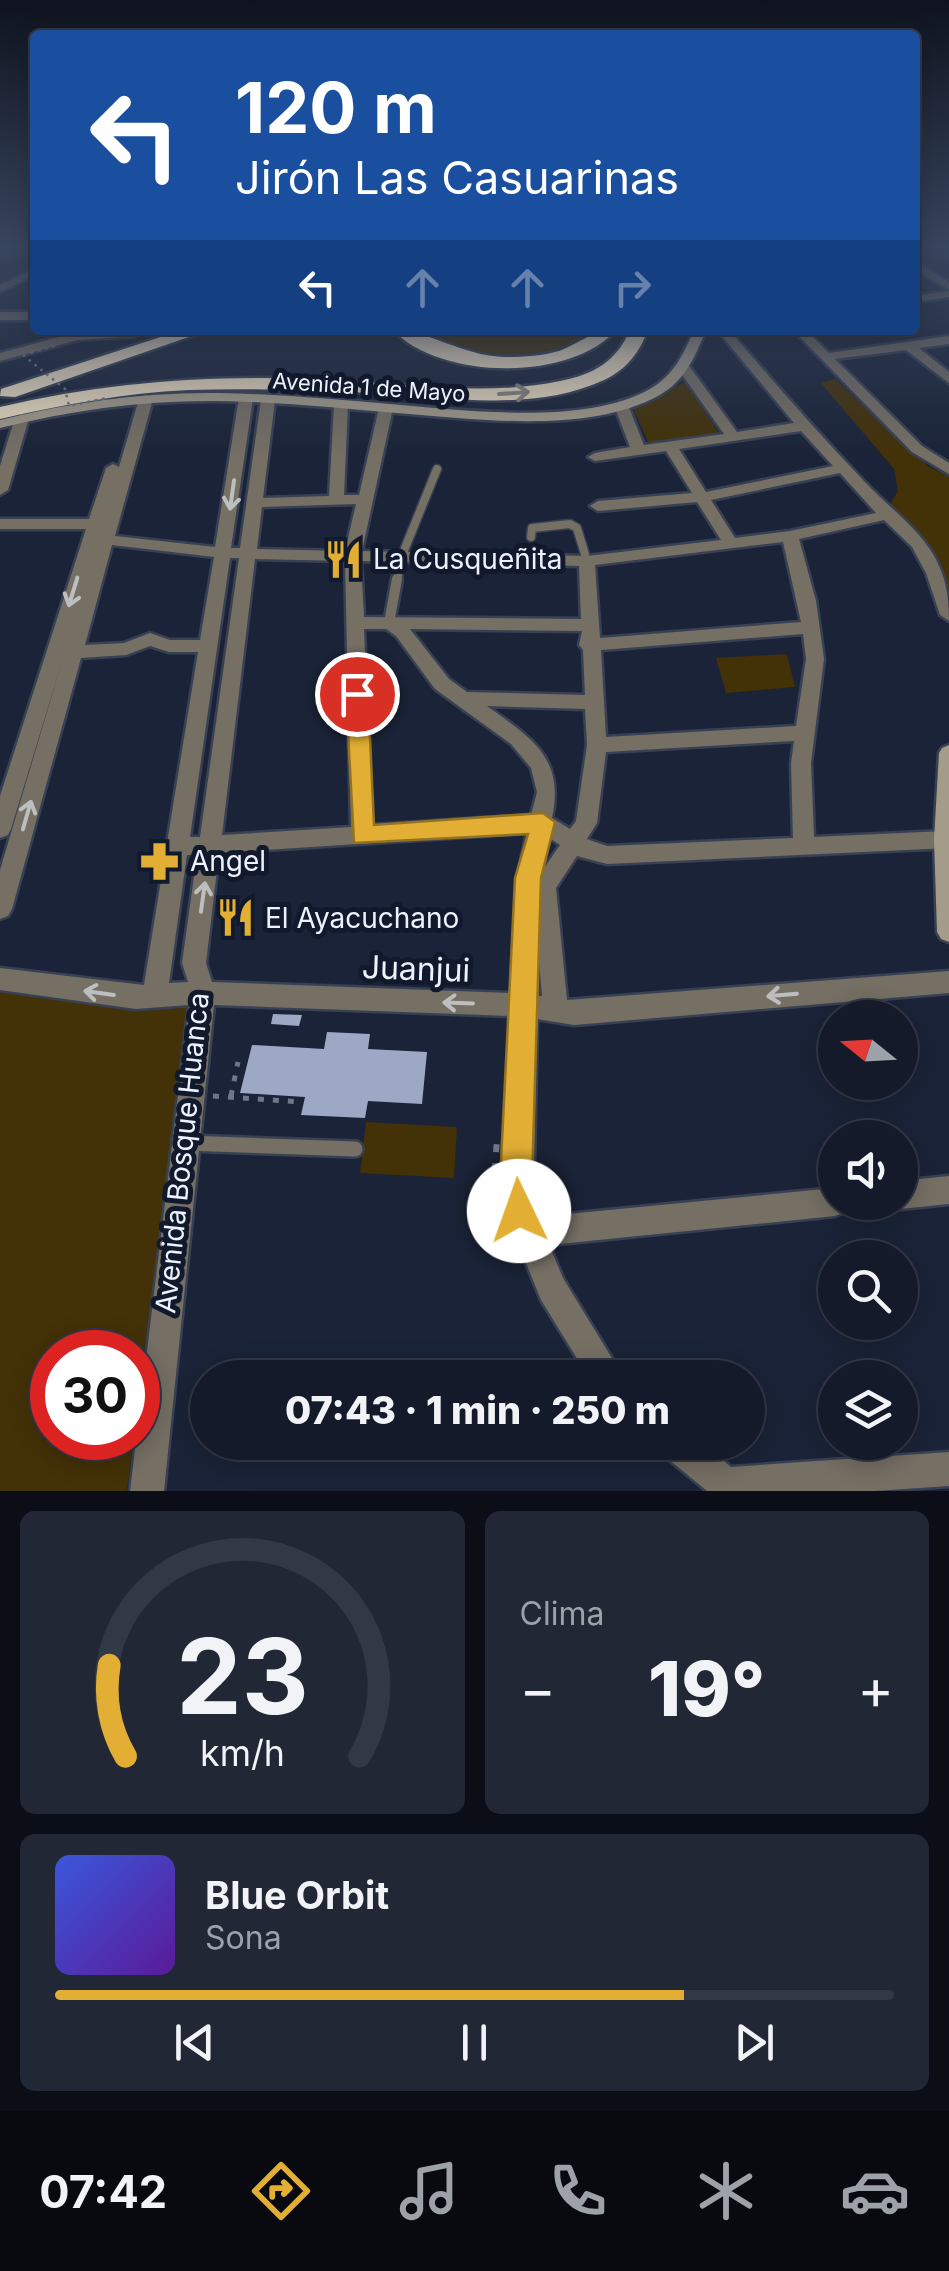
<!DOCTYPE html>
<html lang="es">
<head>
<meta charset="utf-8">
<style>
	body { margin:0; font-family:Inter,sans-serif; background:#212735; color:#f1f3f6; height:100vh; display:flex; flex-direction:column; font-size:38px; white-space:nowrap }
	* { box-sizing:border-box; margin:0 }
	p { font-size:32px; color:#9da1a8 }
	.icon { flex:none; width:55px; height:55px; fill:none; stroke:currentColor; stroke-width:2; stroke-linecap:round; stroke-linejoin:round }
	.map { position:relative; height:1491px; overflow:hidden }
	.sheet { display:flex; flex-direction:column; gap:20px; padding:20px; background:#0b0e17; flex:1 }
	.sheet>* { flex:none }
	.hud { position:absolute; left:30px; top:30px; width:890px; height:305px; border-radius:10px; box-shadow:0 5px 25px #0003,0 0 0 2px #333846; background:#1a4fa0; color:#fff; overflow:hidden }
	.needle { width:65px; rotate:288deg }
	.tools { position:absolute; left:818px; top:1000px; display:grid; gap:20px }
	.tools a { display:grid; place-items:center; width:100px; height:100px; border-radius:50%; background:#141a29; box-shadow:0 5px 25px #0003,0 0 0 2px #333846; font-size:50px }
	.speed { position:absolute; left:30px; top:1330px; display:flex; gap:20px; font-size:50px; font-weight:700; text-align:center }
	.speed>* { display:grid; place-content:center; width:130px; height:130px; border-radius:50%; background:#141a29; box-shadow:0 5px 25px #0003,0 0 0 2px #333846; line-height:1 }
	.speed .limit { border:15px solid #d22; background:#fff; color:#111 }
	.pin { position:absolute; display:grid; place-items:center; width:85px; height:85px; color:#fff; margin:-42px; border:5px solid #fff; border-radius:50%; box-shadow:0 2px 10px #0007 }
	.me { position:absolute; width:110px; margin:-55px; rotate:357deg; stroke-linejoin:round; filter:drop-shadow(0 0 8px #0008) }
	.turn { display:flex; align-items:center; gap:35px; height:210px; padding:0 40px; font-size:45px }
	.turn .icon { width:130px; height:130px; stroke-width:2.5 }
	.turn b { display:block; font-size:70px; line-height:85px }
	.lanes { display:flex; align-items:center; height:95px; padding:0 40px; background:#0003; justify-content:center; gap:50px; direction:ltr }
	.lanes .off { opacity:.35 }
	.big { font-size:75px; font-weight:800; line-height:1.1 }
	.sheet .widget { flex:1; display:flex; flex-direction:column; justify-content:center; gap:15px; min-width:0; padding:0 35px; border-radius:15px; background:#212735 }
	.sheet .dial { align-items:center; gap:0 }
	.dial svg { height:260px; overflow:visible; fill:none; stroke:#333846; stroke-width:7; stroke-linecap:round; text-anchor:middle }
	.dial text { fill:#f1f3f6; stroke:none }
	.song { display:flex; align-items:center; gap:30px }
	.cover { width:120px; height:120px; border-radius:15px; background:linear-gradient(135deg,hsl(230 70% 55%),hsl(270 70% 35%)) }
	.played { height:10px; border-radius:5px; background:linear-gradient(90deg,#e2af34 75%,#333846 75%) }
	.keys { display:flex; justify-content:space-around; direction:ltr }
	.heat { display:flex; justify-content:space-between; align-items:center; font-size:55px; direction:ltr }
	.sheet .tiles { flex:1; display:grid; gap:20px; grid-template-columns:1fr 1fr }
	.widget:last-child { grid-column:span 2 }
	.trip { position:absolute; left:190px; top:1360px; width:575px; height:100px; border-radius:50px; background:#141a29; box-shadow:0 5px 25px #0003,0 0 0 2px #333846; font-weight:800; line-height:100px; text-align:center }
	.tab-bar { display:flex; height:160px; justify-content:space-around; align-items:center; background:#080a10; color:#9da1a8 }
	.tab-bar .icon { width:70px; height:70px }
	.tab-bar .active { color:#e2af34 }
	.tab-bar b { font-size:45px; color:#f1f3f6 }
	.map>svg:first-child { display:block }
	.green { fill:#433107 }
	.building { fill:#9da9c4 }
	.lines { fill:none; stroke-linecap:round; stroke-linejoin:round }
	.service-far2-casing { stroke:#384053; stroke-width:11 }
	.service-far1-casing { stroke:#384053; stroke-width:15 }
	.service-casing { stroke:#384053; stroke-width:20 }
	.minor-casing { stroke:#384053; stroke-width:5 }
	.tertiary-casing { stroke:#384053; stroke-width:5 }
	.secondary-casing { stroke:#384053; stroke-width:5 }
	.motorway-casing { stroke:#384053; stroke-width:5 }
	.path-far1 { stroke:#6f7687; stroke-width:5; stroke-dasharray:6 9; stroke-linecap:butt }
	.path { stroke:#6f7687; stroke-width:6; stroke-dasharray:8 11; stroke-linecap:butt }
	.service-far2 { stroke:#756f64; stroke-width:8 }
	.service-far1 { stroke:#756f64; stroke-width:10 }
	.service { stroke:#756f64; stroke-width:15 }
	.minor { fill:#756f64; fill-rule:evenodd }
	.tertiary { fill:#756f64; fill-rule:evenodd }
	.secondary { fill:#a49b89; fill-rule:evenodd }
	.motorway { fill:#eadbbe; fill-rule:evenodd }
	.path-bridge { stroke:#6f7687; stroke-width:2.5; stroke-dasharray:2.5 5; stroke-linecap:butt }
	.oneway { stroke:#88847d }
	.oneway2 { stroke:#bdbec0 }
	.route { fill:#e2af34; stroke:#937222; stroke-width:2.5 }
	.labels { text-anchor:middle; stroke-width:10; stroke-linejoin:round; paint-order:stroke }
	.far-street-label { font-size:22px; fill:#edf2fd; stroke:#11192d }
	.poi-label { font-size:28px; fill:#edf2fd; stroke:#11192d; text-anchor:start }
	.street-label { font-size:28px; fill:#edf2fd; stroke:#11192d }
	.near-street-label { font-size:32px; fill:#edf2fd; stroke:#11192d }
</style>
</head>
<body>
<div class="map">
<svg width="949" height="1491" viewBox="0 0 949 1491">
	<rect width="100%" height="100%" fill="#1a2337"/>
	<g class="green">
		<path d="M414 330H597C559 366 450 366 414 330Z"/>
		<polygon points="835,379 929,467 949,476 949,592 923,546 889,506 898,491 894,469 821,383"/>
		<polygon points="685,382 719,433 649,444 633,408"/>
		<polygon points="787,654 795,687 726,693 716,658"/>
		<polygon points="0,987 188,1005 138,1408 138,1352 52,1352 52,1438 134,1438 127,1491 0,1491"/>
		<polygon points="366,1122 457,1127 454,1178 360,1173"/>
	</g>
	<g class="building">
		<polygon points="273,1014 302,1015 299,1026 271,1024"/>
		<polygon points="327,1032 370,1034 368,1049 427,1052 422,1104 368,1101 365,1118 301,1115 305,1097 240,1093 252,1045 324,1049"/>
	</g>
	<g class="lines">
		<defs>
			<g id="service-far2">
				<polyline points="531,537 532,528 570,524 577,528 587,561"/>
				<polyline points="397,581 401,558 437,469"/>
			</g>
			<polyline id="service-far1" points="389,623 397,579"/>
			<polyline id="service" points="186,1143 355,1149"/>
			<g id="minor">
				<polygon points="915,261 949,282 949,290 915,269"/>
				<polygon points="35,268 35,275 0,292 0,285"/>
				<polygon points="949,291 949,297 915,302 915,296"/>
				<rect x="0" y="312" width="35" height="8"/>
				<path d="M717 330H729C773 381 817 432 864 481 887 506 915 525 933 554 946 577 949 595 949 621L940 615 926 573 912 547 884 520 799 539 816 601 824 659 811 763 814 837 945 831 949 832V848L607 864 577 856 556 888 567 1000 949 971V993L574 1025 537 1019 533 1211 536 1217 835 1188V1202H849L845 1212 835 1216 549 1245 563 1278 624 1378H589L541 1300 505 1211 512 1016 214 1005 164 1491H130L189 1005 136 1009 0 990V968L144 985 198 652H169L150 646 126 655 81 658 12 909 8 916 0 919V870L63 658 11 829 8 835 0 838V796L86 529H0V519H89L106 468 113 464 119 467 139 399 146 395 153 399 115 536 215 547 239 398 246 394 253 398 231 548H240L261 400 268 396 275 400 263 498 329 496 334 405 341 401 348 405 344 495H359L379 408 386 404 393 408 362 551 587 556 721 540 697 502 598 511 590 506 598 501 692 493 666 451 595 461 588 457 595 453 630 447 614 405 621 401 628 405 644 445 724 434 676 366 682 362 687 363 737 432 794 423ZM801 431 833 466 706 492 679 449ZM840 473 876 513 790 531 735 538 711 500ZM356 504 345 551 257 549 262 507ZM783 542 801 622 600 638 595 565ZM112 545 214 557 200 640H170L150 633 124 643 85 645ZM230 558H239L200 837H190ZM255 559 345 561 351 827 222 835ZM361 561 579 566 581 619 364 617ZM364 629H386L396 636 435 689 511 744 531 768 537 792 531 815 372 825ZM410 629 582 631 579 645 583 650 585 695 467 692 449 679ZM803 634 806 659 796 726 606 737 601 650ZM487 706 585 709 587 745 576 821 570 829 552 818C565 757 531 738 487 706ZM794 741 791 763 793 838 607 846 587 839 597 823 606 752ZM527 833 517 878 513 993 212 982 206 963 219 853ZM548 837 560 845 540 874ZM187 855H197L182 963 188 982 169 983ZM538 949 542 996H537Z"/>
				<polygon points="793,330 806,330 829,353 949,336 949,344 919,348 949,372 949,383 906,350 835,359 922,446 949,463 949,474 912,452"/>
				<polygon points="22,414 29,418 8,490 0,495 0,466 15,418"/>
				<polygon points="949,1176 949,1204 900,1209 890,1205 889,1202 900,1202 900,1181"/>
				<polygon points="658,1442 701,1442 731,1467 949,1452 949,1486 875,1491 707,1491 662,1454"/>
			</g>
			<polygon id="tertiary" points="111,330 141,332 135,336 78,340 0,361 0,353 77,332"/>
			<g id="secondary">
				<path d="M694 330H706C695 357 685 381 658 396 589 433 485 420 409 414 346 409 282 402 219 401 144 400 72 410 0 428V420C72 402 144 392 219 393 280 394 341 400 401 405 471 411 587 425 650 389 674 375 683 355 694 330Z"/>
				<polygon points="949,745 949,942 941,939 937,932 934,840 939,753 942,748"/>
			</g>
			<g id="motorway">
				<polygon points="182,330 209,330 15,397 0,396 1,389"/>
				<path d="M393 330C429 330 462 356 505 357 523 357 542 356 559 351 581 343 592 330 616 330 570 382 440 380 393 330Z"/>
				<path d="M630 330H648C639 353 627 369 604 380 533 413 446 397 371 393 310 390 249 388 188 390 124 393 62 405 0 419V407C103 383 204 375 310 379 392 381 479 398 560 381 593 375 617 361 630 330Z"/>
			</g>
		</defs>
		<use href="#service-far2" class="service-far2-casing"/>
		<use href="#service-far1" class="service-far1-casing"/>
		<use href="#service" class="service-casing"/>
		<use href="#minor" class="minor-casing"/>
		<use href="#tertiary" class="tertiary-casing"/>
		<use href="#secondary" class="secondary-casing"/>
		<use href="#motorway" class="motorway-casing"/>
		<g class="path-far1">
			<polyline points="213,1096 301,1102"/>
			<polyline points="231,1096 238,1062"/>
		</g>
		<polyline class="path" points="492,1209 497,1139"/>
		<use href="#service-far2" class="service-far2"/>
		<use href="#service-far1" class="service-far1"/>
		<use href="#service" class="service"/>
		<use href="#minor" class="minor"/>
		<use href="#tertiary" class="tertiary"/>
		<use href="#secondary" class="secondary"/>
		<use href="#motorway" class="motorway"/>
		<g class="path-bridge">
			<polyline points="23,355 65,389 69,406 107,398 73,405"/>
			<polyline points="23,355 57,345 26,354"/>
		</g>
	</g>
	<defs><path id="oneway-shaft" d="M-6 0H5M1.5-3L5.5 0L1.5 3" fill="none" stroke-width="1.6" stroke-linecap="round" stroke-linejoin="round" transform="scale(2.5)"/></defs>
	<use class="oneway" href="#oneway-shaft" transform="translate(514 393) rotate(-4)"/>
	<g class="oneway2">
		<use href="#oneway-shaft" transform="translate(232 495) rotate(98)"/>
		<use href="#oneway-shaft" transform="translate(73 592) rotate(107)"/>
		<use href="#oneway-shaft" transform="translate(27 815) rotate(-74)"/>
		<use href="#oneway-shaft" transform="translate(203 897) rotate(-82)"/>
		<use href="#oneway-shaft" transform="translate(99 993) rotate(-172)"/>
		<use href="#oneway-shaft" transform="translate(782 995) rotate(175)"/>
		<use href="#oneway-shaft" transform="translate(458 1003) rotate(-178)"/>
	</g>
	<linearGradient id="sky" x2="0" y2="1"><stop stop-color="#0e131e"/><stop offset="0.54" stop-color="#38455e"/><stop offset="1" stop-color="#38455e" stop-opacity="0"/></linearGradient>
	<rect width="949" height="456" fill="url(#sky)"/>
	<polygon class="route" points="357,686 368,694 374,825 543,813 555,822 541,878 532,1182 535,1211 530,1223 519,1228 507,1223 500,1182 515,878 528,834 354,843 346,694"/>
	<defs>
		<symbol id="restaurant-bare" viewBox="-9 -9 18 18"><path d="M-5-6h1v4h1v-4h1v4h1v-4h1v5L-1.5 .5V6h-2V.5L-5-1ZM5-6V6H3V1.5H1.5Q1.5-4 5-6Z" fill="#e2af34" stroke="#11192d" stroke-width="2.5" paint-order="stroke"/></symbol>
		<symbol id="pharmacy-bare" viewBox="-9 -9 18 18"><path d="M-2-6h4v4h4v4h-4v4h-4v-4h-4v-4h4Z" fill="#e2af34" stroke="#11192d" stroke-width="2.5" paint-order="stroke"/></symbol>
	</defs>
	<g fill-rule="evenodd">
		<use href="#restaurant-bare" x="316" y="532" width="55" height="55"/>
		<use href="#pharmacy-bare" x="132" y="834" width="55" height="55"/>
		<use href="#restaurant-bare" x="208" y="890" width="55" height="55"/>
	</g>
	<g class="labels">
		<g class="far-street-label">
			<text transform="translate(369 387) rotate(4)" y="8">Avenida 1 de Mayo</text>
		</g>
		<g class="poi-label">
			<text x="373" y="569">La Cusqueñita</text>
			<text x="190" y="871">Angel</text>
			<text x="265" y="928">El Ayacuchano</text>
		</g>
		<g class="street-label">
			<text transform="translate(182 1153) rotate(-84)" y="10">Avenida Bosque Huanca</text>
		</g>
		<g class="near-street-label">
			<text transform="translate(416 969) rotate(2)" y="11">Juanjui</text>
		</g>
	</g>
</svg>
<div class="tools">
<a><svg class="needle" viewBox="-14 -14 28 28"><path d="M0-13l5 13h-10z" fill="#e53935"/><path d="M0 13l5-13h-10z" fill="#9da1a8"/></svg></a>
<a><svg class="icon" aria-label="sound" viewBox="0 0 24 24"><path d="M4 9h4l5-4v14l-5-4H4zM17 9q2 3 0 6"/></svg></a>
<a><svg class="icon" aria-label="search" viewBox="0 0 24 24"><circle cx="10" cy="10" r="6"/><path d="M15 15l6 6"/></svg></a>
<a><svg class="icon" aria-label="layers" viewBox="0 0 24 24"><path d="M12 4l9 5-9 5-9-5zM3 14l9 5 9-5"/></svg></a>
</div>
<div class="speed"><div class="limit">30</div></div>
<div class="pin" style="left:357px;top:694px;background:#d93025"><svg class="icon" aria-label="arrive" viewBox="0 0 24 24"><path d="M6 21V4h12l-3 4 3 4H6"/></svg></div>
<svg class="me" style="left:519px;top:1211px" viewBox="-20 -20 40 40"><circle r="19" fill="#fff"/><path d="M0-13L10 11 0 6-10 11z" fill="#e2af34"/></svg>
<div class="trip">07:43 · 1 min · 250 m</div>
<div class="hud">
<div class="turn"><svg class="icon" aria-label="left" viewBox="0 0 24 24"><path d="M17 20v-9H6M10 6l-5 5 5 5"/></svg><div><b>120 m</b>Jirón Las Casuarinas</div></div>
<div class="lanes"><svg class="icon" aria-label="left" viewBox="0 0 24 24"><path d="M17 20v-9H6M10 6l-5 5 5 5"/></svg><svg class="icon off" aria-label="ahead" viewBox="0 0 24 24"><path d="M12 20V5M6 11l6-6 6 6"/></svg><svg class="icon off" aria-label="ahead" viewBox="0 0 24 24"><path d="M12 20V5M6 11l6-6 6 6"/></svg><svg class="icon off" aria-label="right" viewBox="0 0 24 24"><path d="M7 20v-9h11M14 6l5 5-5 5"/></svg></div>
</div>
</div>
<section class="sheet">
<div class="tiles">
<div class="widget dial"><svg viewBox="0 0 100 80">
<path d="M14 69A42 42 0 1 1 86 69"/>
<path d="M14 69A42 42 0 0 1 9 41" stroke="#e2af34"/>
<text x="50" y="56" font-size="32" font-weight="700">23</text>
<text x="50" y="72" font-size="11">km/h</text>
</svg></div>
<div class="widget"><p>Clima</p>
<div class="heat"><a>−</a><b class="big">19°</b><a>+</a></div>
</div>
<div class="widget">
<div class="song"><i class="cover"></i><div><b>Blue Orbit</b><p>Sona</p></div></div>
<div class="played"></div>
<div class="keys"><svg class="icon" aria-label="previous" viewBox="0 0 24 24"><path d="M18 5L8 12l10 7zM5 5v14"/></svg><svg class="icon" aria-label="pause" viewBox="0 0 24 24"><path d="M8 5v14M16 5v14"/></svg><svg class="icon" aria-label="next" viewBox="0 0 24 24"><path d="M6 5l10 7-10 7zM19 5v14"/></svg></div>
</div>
</div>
</section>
<nav class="tab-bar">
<b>07:42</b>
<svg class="icon active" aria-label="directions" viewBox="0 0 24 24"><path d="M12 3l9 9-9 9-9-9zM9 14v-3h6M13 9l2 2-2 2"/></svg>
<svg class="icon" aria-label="music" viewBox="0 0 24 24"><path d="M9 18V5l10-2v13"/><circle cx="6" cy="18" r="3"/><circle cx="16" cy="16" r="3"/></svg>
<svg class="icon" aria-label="phone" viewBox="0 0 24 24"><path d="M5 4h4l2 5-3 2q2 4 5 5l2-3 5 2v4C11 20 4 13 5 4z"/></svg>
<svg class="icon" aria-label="climate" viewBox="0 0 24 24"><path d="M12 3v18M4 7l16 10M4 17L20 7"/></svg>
<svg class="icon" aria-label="car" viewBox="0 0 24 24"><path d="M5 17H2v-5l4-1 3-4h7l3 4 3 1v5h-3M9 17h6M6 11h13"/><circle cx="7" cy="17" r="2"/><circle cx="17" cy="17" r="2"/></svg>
</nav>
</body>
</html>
